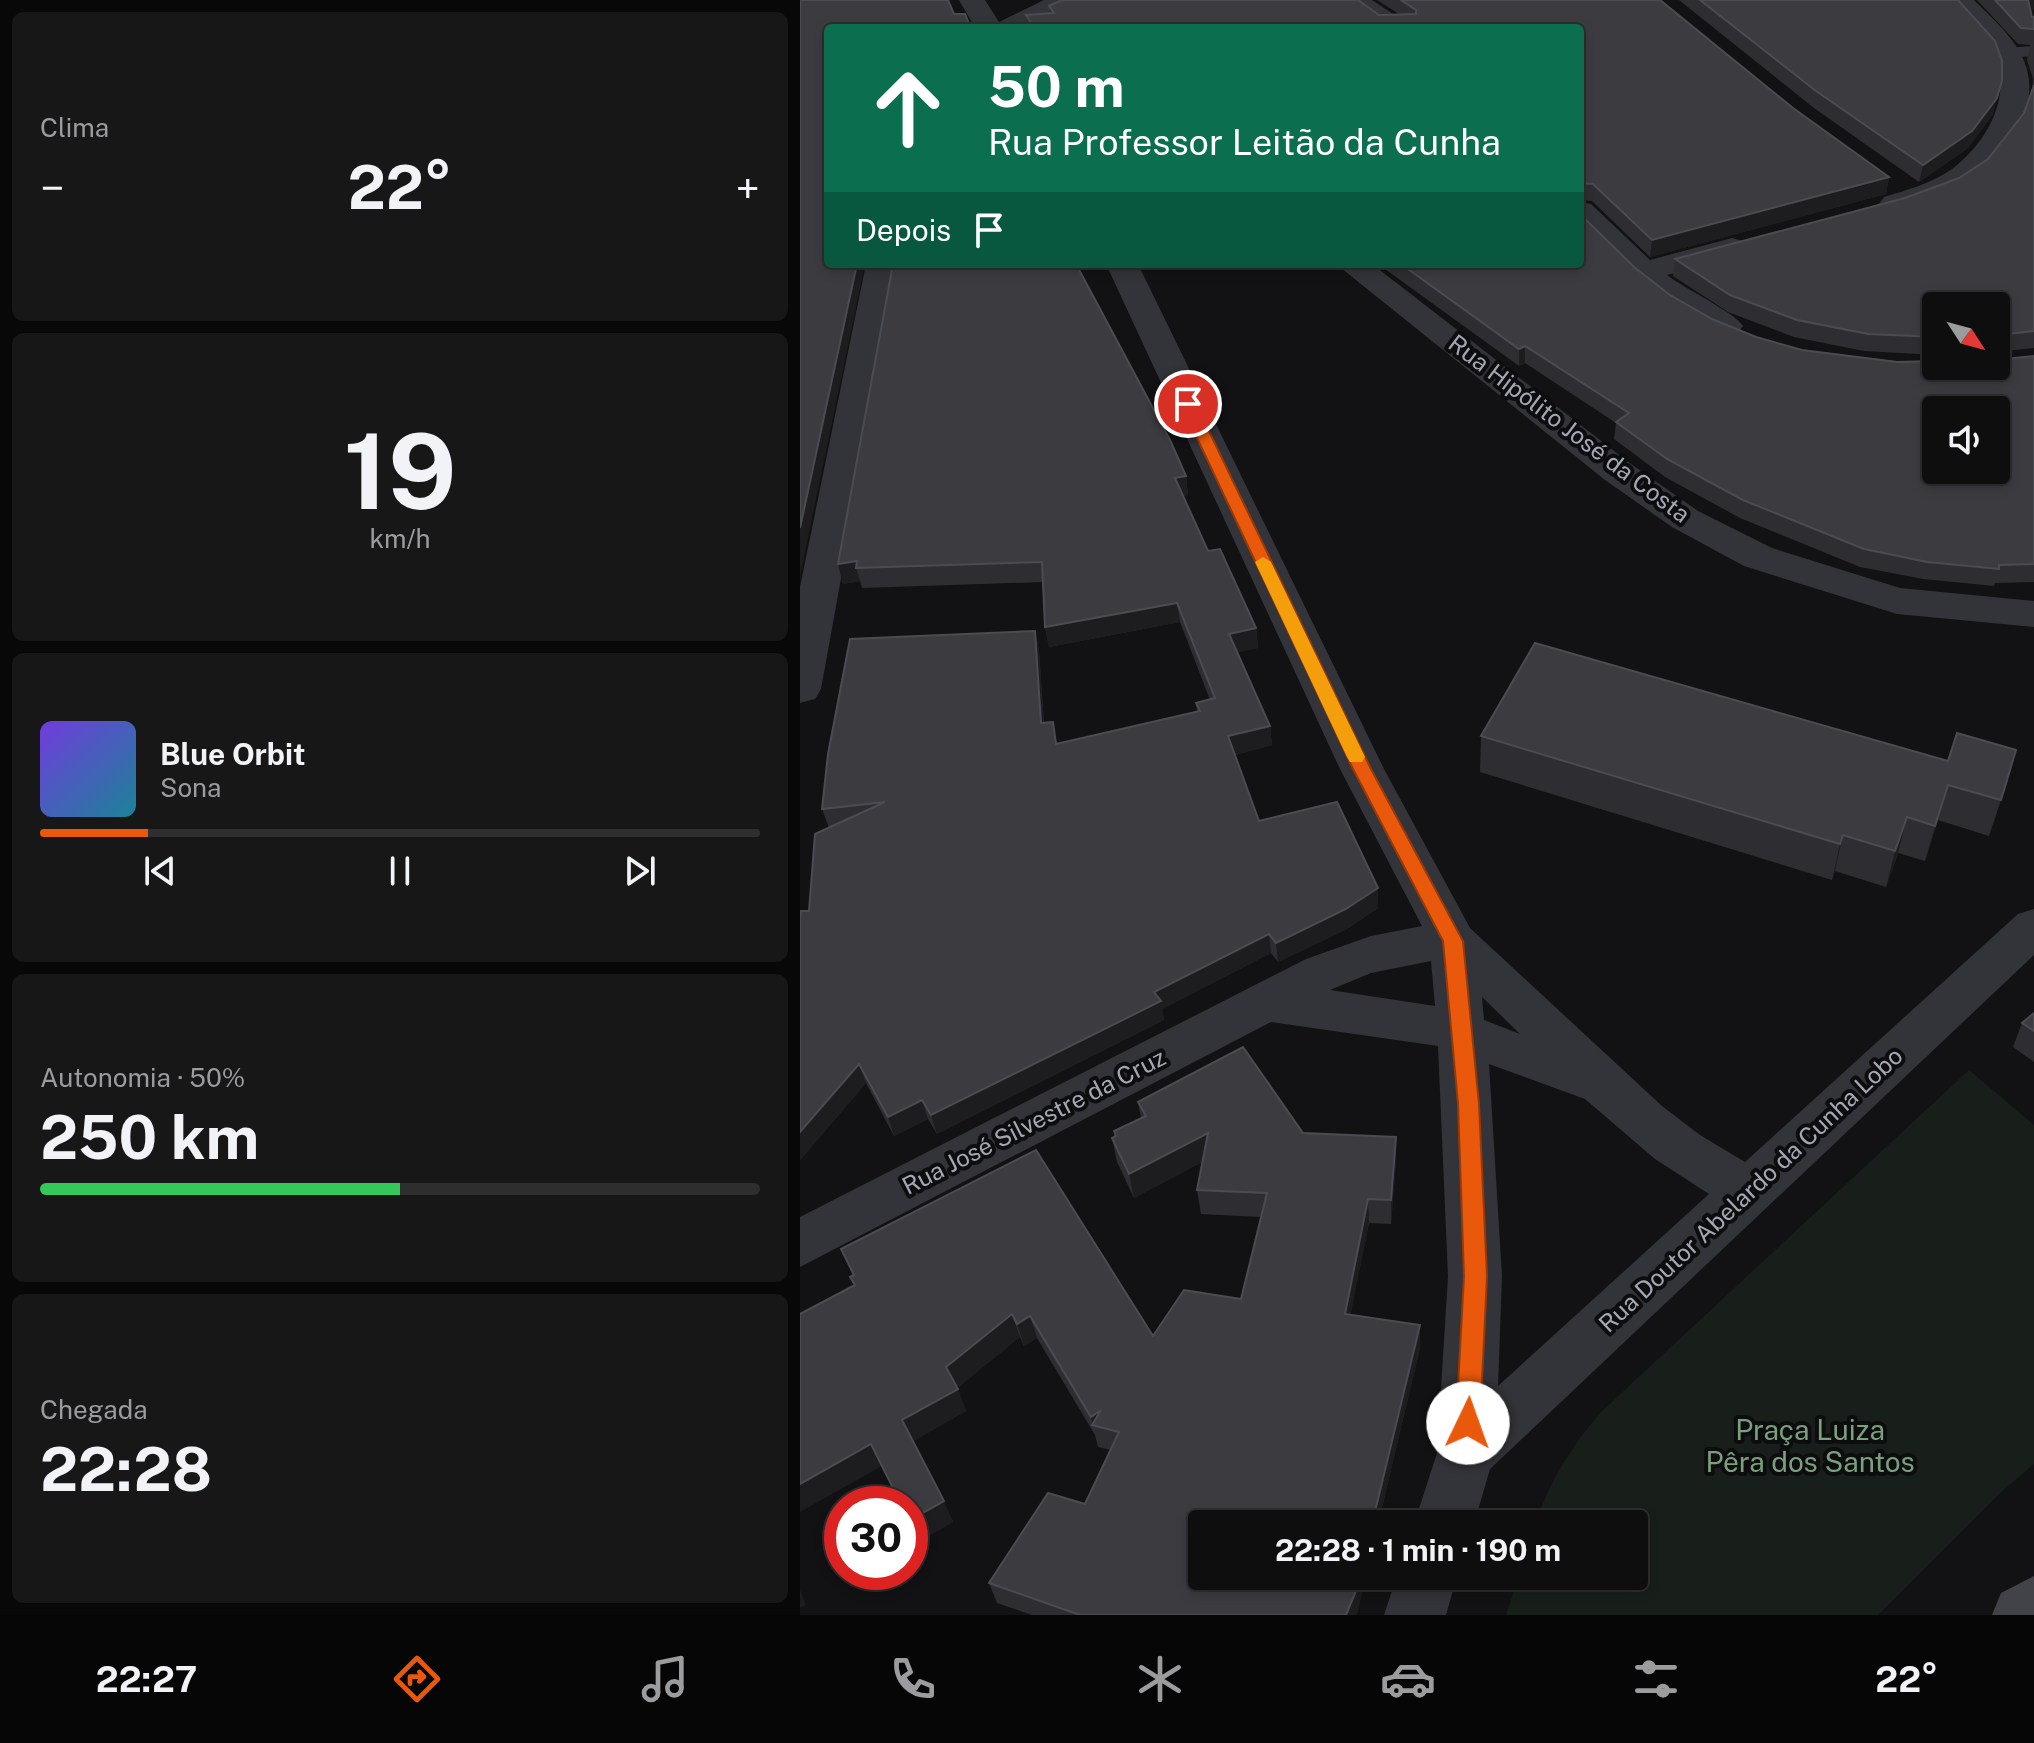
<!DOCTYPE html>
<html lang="pt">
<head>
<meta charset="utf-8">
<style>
	body { margin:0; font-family:"Public Sans",sans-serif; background:#171718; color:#f1f3f6; height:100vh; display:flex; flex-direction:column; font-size:30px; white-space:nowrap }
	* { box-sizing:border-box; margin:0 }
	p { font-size:26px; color:#9b9c9e }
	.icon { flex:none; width:44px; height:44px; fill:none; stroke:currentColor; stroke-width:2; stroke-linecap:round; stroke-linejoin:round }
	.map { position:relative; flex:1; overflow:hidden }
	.drawer { display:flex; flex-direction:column; gap:12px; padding:12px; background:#080808; width:800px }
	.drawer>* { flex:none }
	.top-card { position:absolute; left:24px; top:24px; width:760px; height:244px; border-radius:8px; box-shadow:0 4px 12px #0003,0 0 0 2px #2e2e2f; background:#0b6e4f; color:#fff; overflow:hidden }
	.needle { width:52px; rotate:126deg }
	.buttons { position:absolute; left:1122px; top:292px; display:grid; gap:16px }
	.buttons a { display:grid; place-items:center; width:88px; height:88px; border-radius:8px; background:#0e0e0f; box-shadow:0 4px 12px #0003,0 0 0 2px #2e2e2f; font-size:40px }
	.speed { position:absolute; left:24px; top:1486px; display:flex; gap:16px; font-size:40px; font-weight:700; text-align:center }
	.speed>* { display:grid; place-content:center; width:104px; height:104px; border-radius:50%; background:#0e0e0f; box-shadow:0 4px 12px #0003,0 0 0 2px #2e2e2f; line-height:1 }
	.speed .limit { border:12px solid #d22; background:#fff; color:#111 }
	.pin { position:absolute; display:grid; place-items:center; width:68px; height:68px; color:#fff; margin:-34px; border:4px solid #fff; border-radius:50%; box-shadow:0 2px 8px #0007 }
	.me { position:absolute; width:88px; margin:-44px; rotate:3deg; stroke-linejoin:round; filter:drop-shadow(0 0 6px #0008) }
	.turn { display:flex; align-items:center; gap:28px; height:168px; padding:0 32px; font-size:36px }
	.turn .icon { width:104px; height:104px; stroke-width:2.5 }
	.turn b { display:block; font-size:56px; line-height:68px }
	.then { display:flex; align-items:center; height:76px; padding:0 32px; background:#0003; gap:16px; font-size:30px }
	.big { font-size:60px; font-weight:700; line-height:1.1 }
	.drawer .tile { flex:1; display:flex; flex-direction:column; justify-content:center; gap:12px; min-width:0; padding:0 28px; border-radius:12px; background:#171718 }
	.drawer .dial { align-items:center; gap:0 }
	.dial b { font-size:104px; line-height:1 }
	.song { display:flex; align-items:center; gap:24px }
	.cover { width:96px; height:96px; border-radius:12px; background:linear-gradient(135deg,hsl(260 70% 55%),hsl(190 70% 35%)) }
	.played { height:8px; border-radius:4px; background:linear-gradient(90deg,#ea580c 15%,#2e2e2f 15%) }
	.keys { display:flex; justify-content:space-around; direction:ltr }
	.heat { display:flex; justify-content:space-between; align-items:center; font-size:44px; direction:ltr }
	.charge { height:12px; border-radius:6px; background:linear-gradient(90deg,#34c759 50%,#2e2e2f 0) }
	.trip { position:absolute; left:388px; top:1510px; width:460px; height:80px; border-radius:8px; background:#0e0e0f; box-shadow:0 4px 12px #0003,0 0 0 2px #2e2e2f; font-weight:700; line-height:80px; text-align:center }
	.tab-bar { display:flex; height:128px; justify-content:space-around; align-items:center; background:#060606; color:#9b9c9e }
	.tab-bar .icon { width:56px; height:56px }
	.tab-bar .selected { color:#ea580c }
	.tab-bar b { font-size:36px; color:#f1f3f6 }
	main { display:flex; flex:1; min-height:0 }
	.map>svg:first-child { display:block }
	.green { fill:#181f1a }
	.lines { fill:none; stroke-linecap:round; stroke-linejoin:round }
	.lane { fill:#333439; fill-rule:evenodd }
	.street { fill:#333439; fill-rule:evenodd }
	.secondary { fill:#414349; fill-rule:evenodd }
	.wall { fill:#2e2e32 }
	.shaded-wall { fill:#1d1d20 }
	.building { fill:#3b3b40; stroke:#4b4c52; stroke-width:2; fill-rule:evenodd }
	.route { fill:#ea580c; stroke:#983908; stroke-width:2 }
	.slow { fill:#f59e0b }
	.labels { text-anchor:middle; stroke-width:8; stroke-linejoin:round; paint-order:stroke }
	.street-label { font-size:24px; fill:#a4a8b4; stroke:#0d0d0f }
	.near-park-label { font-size:28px; fill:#7aa07e; stroke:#0d0d0f }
</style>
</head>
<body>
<main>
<section class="drawer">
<div class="tile"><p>Clima</p>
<div class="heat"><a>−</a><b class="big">22°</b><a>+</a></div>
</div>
<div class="tile dial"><b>19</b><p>km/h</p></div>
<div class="tile">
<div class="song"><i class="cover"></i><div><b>Blue Orbit</b><p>Sona</p></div></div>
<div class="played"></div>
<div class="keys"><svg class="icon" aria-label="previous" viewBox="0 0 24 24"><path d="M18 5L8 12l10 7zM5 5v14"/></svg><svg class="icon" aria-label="pause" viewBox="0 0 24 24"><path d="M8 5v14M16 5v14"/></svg><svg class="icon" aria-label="next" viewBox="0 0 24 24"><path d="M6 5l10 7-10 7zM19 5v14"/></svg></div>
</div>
<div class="tile"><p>Autonomia · 50%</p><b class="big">250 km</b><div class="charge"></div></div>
<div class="tile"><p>Chegada</p><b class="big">22:28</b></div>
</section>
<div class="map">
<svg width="1234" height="1615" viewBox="0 0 1234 1615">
	<rect width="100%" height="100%" fill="#121214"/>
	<path class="green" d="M1169 1070 1234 1125V1464L1200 1493 1078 1615H706L719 1576H834V1524H735C749 1482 772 1446 800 1413Z"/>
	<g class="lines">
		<polygon class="lane" points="1234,46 1234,56 1204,58 1195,53 1204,48"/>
		<g class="street">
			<polygon points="159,0 185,0 199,22 244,0 283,0 279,6 229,28 175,28"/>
			<polygon points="540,0 572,0 614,28 581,28"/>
			<path d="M1146 0H1174C1196 22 1226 47 1229 80 1234 140 1175 187 1126 204 1111 209 1099 214 1084 211L1079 204 1084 197C1107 190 1132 183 1152 169 1185 145 1214 96 1194 56 1182 34 1160 20 1146 0Z"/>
			<path d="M780 202 791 204 850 260 932 238 943 241 948 248 943 255 867 275C885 289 934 312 943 326L938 333C889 345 813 260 780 228Z"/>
			<polygon points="66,264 98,264 21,689 15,699 0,703 0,587"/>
			<path d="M306 264H338L584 769 670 928 862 1106 900 1135 945 1162 1218 914 1234 909V955L690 1469 674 1524H614L637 1453 648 1276 638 1046 471 1022 0 1267V1217L506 959 571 936 622 926 540 769ZM631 961 635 1006 530 990 571 973ZM682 997 720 1034 684 1020ZM689 1064 785 1099 855 1159 909 1194 698 1386 702 1276Z"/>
			<polygon points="536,264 572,264 831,464 898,511 972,548 1100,588 1234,601 1234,627 1097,614 944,566 872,527 805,480"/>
			<polygon points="597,1576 657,1576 646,1615 584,1615"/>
		</g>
		<polygon class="secondary" points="1234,1576 1234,1615 1192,1615 1201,1593"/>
	</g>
	<g class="wall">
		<polygon points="577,0 860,0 993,108 1089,177 1086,194 850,257 792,201 780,200 780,28 228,28 226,15 250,14 249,6 599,14"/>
		<polygon points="879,0 1158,0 1202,80 1193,114 1168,148 1119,182 1014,108"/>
		<polygon points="1177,0 1234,0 1234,9 1230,11 1232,17 1234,17 1234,348 1196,352 1196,306 1136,306 1136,355 1064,351 994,337 928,312 873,276 875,259 1105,198 1159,178 1188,159 1224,113 1232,90 1233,79 1227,60 1230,45 1218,44"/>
		<polygon points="578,264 780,264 834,267 870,295 912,319 956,337 1002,350 1136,366 1234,356 1234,582 1195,583 1194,586 1123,579 1060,567 940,518 865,477 814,439 816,423 725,363 719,366"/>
		<polygon points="386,476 388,495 383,496 408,551 456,628 458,648 437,652 470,726 472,745 435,755 459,821 578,888 578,908 547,929 478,962 471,953 362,1009 364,1020 137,1134 128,1119 94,1136 66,1083 0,1160 9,911 29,828 22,809 235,631 239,650 244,723 257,744 397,711 396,703 410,700 380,622 249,647 245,627 243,582 62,588 60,581 43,584 38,564"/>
		<polygon points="735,643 1201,800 1189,836 1138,820 1125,861 1098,853 1086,887 1035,871 1032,880 680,772 681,736"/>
		<polygon points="1234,1013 1234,1062 1213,1047 1222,1023"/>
		<polygon points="338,1102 503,1133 596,1137 596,1161 591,1224 569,1223 550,1315 620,1325 620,1348 578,1524 402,1524 402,1576 566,1576 556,1615 232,1615 197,1603 189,1583 285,1504 311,1450 298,1447 295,1435 237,1338 224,1346 220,1337 157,1388 166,1411 113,1441 153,1522 119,1541 110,1523 110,1504 101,1504 82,1466 54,1286 50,1277 53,1276 41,1249 353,1336 441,1299 461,1217 401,1214 397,1190 402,1162 334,1198 317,1162 312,1138 315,1136 314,1131 341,1118"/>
	</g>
	<g class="shaded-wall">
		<polygon points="1227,0 1234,0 1234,9 1224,13"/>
		<polygon points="1202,80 1193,114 1168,148 1119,182 1123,165"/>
		<polygon points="1089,177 1086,194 850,257 852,240"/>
		<polygon points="57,264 65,264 0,576 0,528"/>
		<polygon points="725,346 725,363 719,366 719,349"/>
		<polygon points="386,476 388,495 377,498 375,478"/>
		<polygon points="57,561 56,568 60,581 43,584 38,564"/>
		<polygon points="377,603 380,622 249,647 245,627"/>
		<polygon points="456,628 458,648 431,654 429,634"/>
		<polygon points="235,631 239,650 245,743 241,723"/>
		<polygon points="470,726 472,745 430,756 428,736"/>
		<polygon points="1148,785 1138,820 1125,861 1135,826"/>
		<polygon points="1107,817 1098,853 1086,887 1095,851"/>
		<polygon points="1043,835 1035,871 1032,880 1040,844"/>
		<polygon points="578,888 578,908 547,929 478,962 476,943"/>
		<polygon points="469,934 471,953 362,1009 364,1020 137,1134 131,1115 354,992"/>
		<polygon points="59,1064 66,1083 0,1160 0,1132"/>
		<polygon points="122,1100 128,1119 94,1136 88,1117"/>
		<polygon points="408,1133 411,1157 334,1198 329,1174"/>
		<polygon points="596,1137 596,1161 591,1224 591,1200"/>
		<polygon points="568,1199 569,1223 546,1337 545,1314"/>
		<polygon points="212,1314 220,1337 155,1390 146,1367"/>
		<polygon points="230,1316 237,1338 224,1346 217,1324"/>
		<polygon points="620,1325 620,1348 578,1524 572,1524"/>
		<polygon points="158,1389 166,1411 112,1442 102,1420"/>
		<polygon points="301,1410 293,1425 291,1417"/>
		<polygon points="71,1444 82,1466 0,1512 0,1484"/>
		<polygon points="144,1501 153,1522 119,1541 110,1520"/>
		<polygon points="560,1576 566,1576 558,1611 556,1615 546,1615"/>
		<polygon points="0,1590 6,1605 0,1608"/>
	</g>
	<g class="building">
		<polygon points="0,0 148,0 154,14 165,14 171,28 28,28 28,264 57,264 0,528"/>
		<polygon points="262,0 558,0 579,15 616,14 616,10 601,0 860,0 993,108 1089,177 852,240 793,184 780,183 780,28 234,28 226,15 254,13 249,6"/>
		<polygon points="900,0 1158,0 1195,41 1202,61 1202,80 1197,98 1172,131 1123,165 1016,91"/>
		<polygon points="1195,0 1228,0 1232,17 1234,17 1234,29 1221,28"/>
		<polygon points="1234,85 1234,331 1200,335 1197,346 1196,346 1196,306 1136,306 1136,337 1068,334 997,320 930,295 875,259 1105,198 1159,178 1188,159 1224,113"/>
		<path d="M780 214 834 267 870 295 912 319 956 337 1002 350 1097 362 1136 361V366H1196V360L1234 356V564L1199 565V569L1127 562 1064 549 943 500 867 459 816 422 829 413 725 346 719 349 601 264H780ZM1136 410H1196V470H1136Z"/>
		<polygon points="93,264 276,264 370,440 386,476 375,478 408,551 420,549 456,628 429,634 470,726 428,736 459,821 537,802 578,888 546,909 476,943 469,934 354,992 361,1001 131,1115 122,1100 88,1117 59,1064 0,1132 0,918 1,911 9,911 15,834 85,802 22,809 28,754 50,639 235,631 241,723 253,722 256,744 400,711 396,703 415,698 377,603 245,627 242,562 56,568 57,561 38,564"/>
		<polygon points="735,643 1148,761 1157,733 1216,750 1201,800 1148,785 1135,826 1107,817 1095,851 1043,835 1040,844 681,736"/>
		<polygon points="1234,1013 1234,1031 1222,1023"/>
		<polygon points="443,1047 503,1133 596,1137 591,1200 568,1199 545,1314 620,1325 572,1524 402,1524 402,1576 560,1576 556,1591 546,1615 280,1615 189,1583 248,1493 285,1504 319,1432 292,1425 301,1410 291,1417 230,1316 217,1324 212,1314 146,1367 158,1389 102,1420 144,1501 110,1520 110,1504 101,1504 71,1444 0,1484 0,1314 55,1285 50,1277 54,1275 41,1249 236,1150 353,1336 384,1290 441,1299 467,1193 397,1190 408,1133 329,1174 312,1138 316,1136 314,1131 346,1116 338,1102"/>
	</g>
	<polygon class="route" points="388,400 396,404 571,769 663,941 679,1104 687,1276 680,1423 676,1431 668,1434 660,1431 656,1423 664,1276 658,1104 643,941 553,769 381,404"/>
	<polygon class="slow" points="463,557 471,562 565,757 562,762 550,762 547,757 455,562"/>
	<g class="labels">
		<g class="street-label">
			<text transform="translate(769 429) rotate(37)" y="8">Rua Hipólito José da Costa</text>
			<text transform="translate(234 1122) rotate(-27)" y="8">Rua José Silvestre da Cruz</text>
			<text transform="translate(951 1190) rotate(-43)" y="8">Rua Doutor Abelardo da Cunha Lobo</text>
		</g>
		<g class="near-park-label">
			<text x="1010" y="1440">Praça Luiza<tspan x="1010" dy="32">Pêra dos Santos</tspan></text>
		</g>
	</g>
</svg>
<div class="buttons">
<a><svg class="needle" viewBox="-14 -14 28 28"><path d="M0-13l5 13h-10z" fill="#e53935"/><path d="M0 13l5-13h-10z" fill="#9b9c9e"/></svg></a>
<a><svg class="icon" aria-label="sound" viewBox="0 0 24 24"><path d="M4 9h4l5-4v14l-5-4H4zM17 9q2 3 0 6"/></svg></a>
</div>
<div class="speed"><div class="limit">30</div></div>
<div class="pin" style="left:388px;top:404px;background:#d93025"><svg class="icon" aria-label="arrive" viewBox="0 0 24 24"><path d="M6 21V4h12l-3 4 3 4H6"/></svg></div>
<svg class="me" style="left:668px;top:1423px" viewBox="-20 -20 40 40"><circle r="19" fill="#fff"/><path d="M0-13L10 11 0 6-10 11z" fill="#ea580c"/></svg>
<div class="trip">22:28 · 1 min · 190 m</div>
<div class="top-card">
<div class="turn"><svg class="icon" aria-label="ahead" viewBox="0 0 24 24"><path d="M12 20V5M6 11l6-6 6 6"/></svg><div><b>50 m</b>Rua Professor Leitão da Cunha</div></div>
<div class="then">Depois<svg class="icon" aria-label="arrive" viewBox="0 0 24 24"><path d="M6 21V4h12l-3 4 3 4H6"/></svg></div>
</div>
</div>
</main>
<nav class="tab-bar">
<b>22:27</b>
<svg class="icon selected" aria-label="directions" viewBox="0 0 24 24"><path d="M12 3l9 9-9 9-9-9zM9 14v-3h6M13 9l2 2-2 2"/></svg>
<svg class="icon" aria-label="music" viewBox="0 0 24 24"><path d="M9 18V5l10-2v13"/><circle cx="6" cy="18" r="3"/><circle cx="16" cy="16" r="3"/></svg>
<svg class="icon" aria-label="phone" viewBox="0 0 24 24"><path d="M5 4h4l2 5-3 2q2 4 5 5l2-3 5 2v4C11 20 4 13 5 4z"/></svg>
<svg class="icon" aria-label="climate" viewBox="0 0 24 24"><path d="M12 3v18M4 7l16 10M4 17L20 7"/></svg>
<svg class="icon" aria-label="car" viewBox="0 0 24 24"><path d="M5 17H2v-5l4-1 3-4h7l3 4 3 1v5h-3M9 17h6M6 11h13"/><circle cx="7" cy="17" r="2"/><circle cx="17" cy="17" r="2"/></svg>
<svg class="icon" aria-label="filters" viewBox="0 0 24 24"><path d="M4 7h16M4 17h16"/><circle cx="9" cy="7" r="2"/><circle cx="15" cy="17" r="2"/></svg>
<b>22°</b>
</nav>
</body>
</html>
